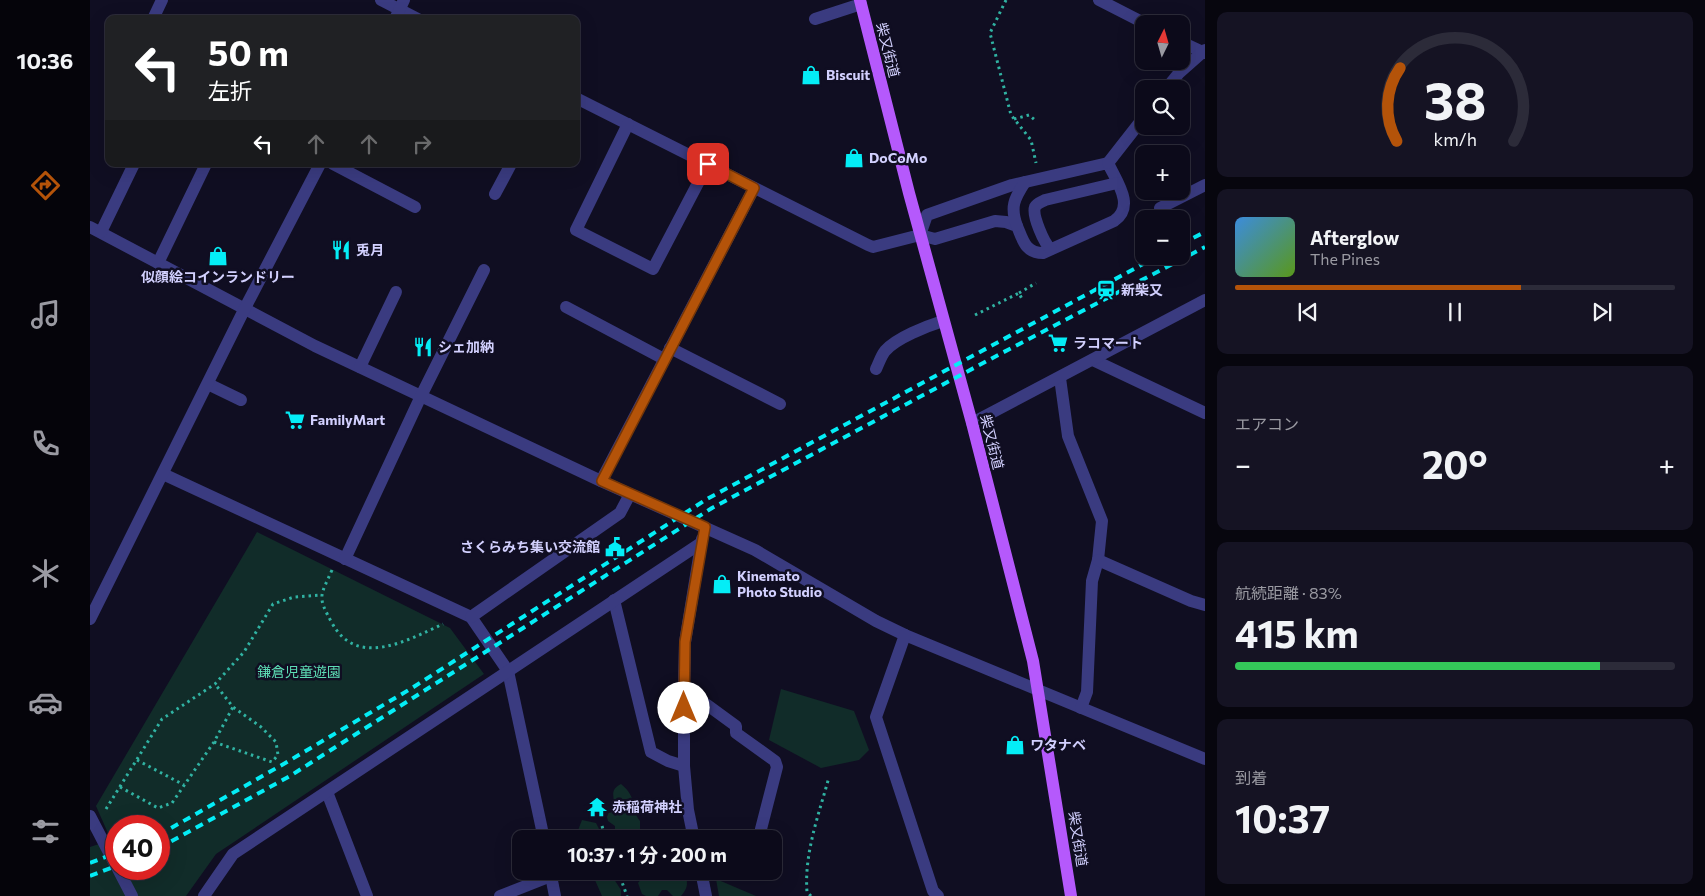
<!DOCTYPE html>
<html lang="ja">
<head>
<meta charset="utf-8">
<style>
	body { margin:0; font-family:Commissioner,"Noto Sans JP",sans-serif; background:#151323; color:#f1f3f6; height:100vh; display:flex; flex-direction:column; font-size:19px; white-space:nowrap }
	* { box-sizing:border-box; margin:0 }
	p { font-size:16px; color:#9a9aa2 }
	.icon { flex:none; width:28px; height:28px; fill:none; stroke:currentColor; stroke-width:2; stroke-linecap:round; stroke-linejoin:round }
	.map { position:relative; flex:1; overflow:hidden }
	.details { display:flex; flex-direction:column; gap:12px; padding:12px; background:#07060e; width:500px }
	.details>* { flex:none }
	.guide { position:absolute; left:15px; top:15px; width:475px; height:152px; border-radius:10px; box-shadow:0 5px 20px #0002,0 0 0 1px #2c2b39; background:#202124; color:#fff; overflow:hidden }
	.needle { width:32px; rotate:5deg }
	.tools { position:absolute; left:1045px; top:15px; display:grid; gap:10px }
	.tools a { display:grid; place-items:center; width:55px; height:55px; border-radius:10px; background:#0c0a1a; box-shadow:0 5px 20px #0002,0 0 0 1px #2c2b39; font-size:25px }
	.speed { position:absolute; left:15px; top:815px; display:flex; gap:10px; font-size:25px; font-weight:700; text-align:center }
	.speed>* { display:grid; place-content:center; width:65px; height:65px; border-radius:50%; background:#0c0a1a; box-shadow:0 5px 20px #0002,0 0 0 1px #2c2b39; line-height:1 }
	.speed .limit { border:8px solid #d22; background:#fff; color:#111 }
	.pin { position:absolute; display:grid; place-items:center; width:42px; height:42px; color:#fff; margin:-21px; border-radius:10px; box-shadow:0 2px 8px #0006 }
	.me { position:absolute; width:55px; margin:-28px; rotate:0deg; stroke-linejoin:round; filter:drop-shadow(0 0 4px #0008) }
	.turn { display:flex; align-items:center; gap:18px; height:105px; padding:0 20px; font-size:22px }
	.turn .icon { width:65px; height:65px; stroke-width:2.5 }
	.turn b { display:block; font-size:35px; line-height:42px }
	.lanes { display:flex; align-items:center; height:48px; padding:0 20px; background:#0003; justify-content:center; gap:25px; direction:ltr }
	.lanes .off { opacity:.35 }
	.big { font-size:38px; font-weight:700; line-height:1.1 }
	.details .widget { flex:1; display:flex; flex-direction:column; justify-content:center; gap:8px; min-width:0; padding:0 18px; border-radius:10px; background:#151323 }
	.details .dial { align-items:center; gap:0 }
	.dial svg { height:130px; overflow:visible; fill:none; stroke:#2c2b39; stroke-width:7; stroke-linecap:round; text-anchor:middle }
	.dial text { fill:#f1f3f6; stroke:none }
	.song { display:flex; align-items:center; gap:15px }
	.cover { width:60px; height:60px; border-radius:8px; background:linear-gradient(135deg,hsl(210 70% 55%),hsl(90 70% 35%)) }
	.played { height:5px; border-radius:2px; background:linear-gradient(90deg,#b45309 65%,#2c2b39 65%) }
	.keys { display:flex; justify-content:space-around; direction:ltr }
	.heat { display:flex; justify-content:space-between; align-items:center; font-size:28px; direction:ltr }
	.charge { height:8px; border-radius:4px; background:linear-gradient(90deg,#34c759 83%,#2c2b39 0) }
	.trip { position:absolute; left:422px; top:830px; width:270px; height:50px; border-radius:10px; background:#0c0a1a; box-shadow:0 5px 20px #0002,0 0 0 1px #2c2b39; font-weight:700; line-height:50px; text-align:center }
	main { display:flex; flex:1; min-height:0 }
	.tabs { display:flex; flex-direction:column; width:90px; justify-content:space-around; align-items:center; background:#05040a; color:#9a9aa2 }
	.tabs .icon { width:35px; height:35px }
	.tabs .current { color:#b45309 }
	.tabs b { font-size:22px; color:#f1f3f6 }
	.map>svg:first-child { display:block }
	.green { fill:#112c29; fill-rule:evenodd }
	.lines { fill:none; stroke-linecap:round; stroke-linejoin:round }
	.path { stroke:#30b2a2; stroke-width:3; stroke-dasharray:2.5 4; stroke-linecap:butt }
	.minor { stroke:#3a3b80; stroke-width:12 }
	.major { stroke:#b559fc; stroke-width:12 }
	.rail { stroke:#04edf6; stroke-width:4; stroke-dasharray:8 6; stroke-linecap:butt }
	.route-casing { stroke:#753606; stroke-width:12 }
	.route { stroke:#b45309; stroke-width:9 }
	.labels { text-anchor:middle; stroke-width:5; stroke-linejoin:round; paint-order:stroke }
	.street-label { font-size:14px; fill:#d2d0fe; stroke:#100e22 }
	.poi-label { font-size:14px; font-weight:bold; fill:#d2d0fe; stroke:#100e22; text-anchor:start }
	.park-label { font-size:14px; fill:#5dddb5; stroke:#100e22 }
</style>
</head>
<body>
<main>
<nav class="tabs">
<b>10:36</b>
<svg class="icon current" aria-label="directions" viewBox="0 0 24 24"><path d="M12 3l9 9-9 9-9-9zM9 14v-3h6M13 9l2 2-2 2"/></svg>
<svg class="icon" aria-label="music" viewBox="0 0 24 24"><path d="M9 18V5l10-2v13"/><circle cx="6" cy="18" r="3"/><circle cx="16" cy="16" r="3"/></svg>
<svg class="icon" aria-label="phone" viewBox="0 0 24 24"><path d="M5 4h4l2 5-3 2q2 4 5 5l2-3 5 2v4C11 20 4 13 5 4z"/></svg>
<svg class="icon" aria-label="climate" viewBox="0 0 24 24"><path d="M12 3v18M4 7l16 10M4 17L20 7"/></svg>
<svg class="icon" aria-label="car" viewBox="0 0 24 24"><path d="M5 17H2v-5l4-1 3-4h7l3 4 3 1v5h-3M9 17h6M6 11h13"/><circle cx="7" cy="17" r="2"/><circle cx="17" cy="17" r="2"/></svg>
<svg class="icon" aria-label="filters" viewBox="0 0 24 24"><path d="M4 7h16M4 17h16"/><circle cx="9" cy="7" r="2"/><circle cx="15" cy="17" r="2"/></svg>
</nav>
<div class="map">
<svg width="1115" height="896" viewBox="0 0 1115 896">
	<rect width="100%" height="100%" fill="#100e22"/>
	<g class="green">
		<path d="M167 532 360 628 394 674 126 854 96 896H0V847L21 840 6 806ZM26 826H69V869H26Z"/>
		<polygon points="691,689 764,711 779,750 769,760 731,768 679,740"/>
		<path d="M531 784C549 799 539 807 550 821V839H530L525 831V826L518 821 517 817C518 813 521 809 523 806 526 796 518 791 531 784Z"/>
		<polygon points="492,820 506,823 514,839 489,839 487,833"/>
		<polygon points="501,871 523,871 522,876 531,890 531,896 512,896"/>
		<path d="M552 871H594C598 882 599 887 591 896H583L577 890H572L568 896H556L552 894 548 883 554 875Z"/>
		<polygon points="626,879 666,896 629,896"/>
	</g>
	<g class="lines">
		<g class="path">
			<polyline points="916,0 900,33 921,115 941,140 946,163"/>
			<polyline points="924,119 939,115 946,121"/>
			<polyline points="929,293 946,283"/>
			<polyline points="885,315 929,293 932,299"/>
			<path d="M242 570C230 597 227 596 242 623 267 669 318 640 353 624"/>
			<polyline points="124,742 182,762 188,755 186,742 171,727 143,707 125,684"/>
			<polyline points="47,760 94,785"/>
			<polyline points="30,787 68,808 82,803 124,742 143,707"/>
			<polyline points="16,809 72,719 125,684 154,652 183,604 204,597 231,595"/>
			<polyline points="512,826 516,839"/>
			<polyline points="528,871 537,896"/>
			<path d="M721 896 717 892C714 853 729 814 739 777"/>
		</g>
		<g class="minor">
			<polyline points="291,0 328,19"/>
			<polyline points="1009,0 1056,24"/>
			<polyline points="63,19 72,0"/>
			<polyline points="305,19 314,0"/>
			<polyline points="725,19 771,4"/>
			<polyline points="1091,42 1115,53"/>
			<polyline points="1076,89 1089,73 1115,50"/>
			<path d="M486 98 778 245 783 247 830 235 845 239 905 221 916 222 927 226C933 240 935 253 953 253L1024 221C1046 206 1026 181 1018 163L922 185 837 215 830 235"/>
			<polyline points="538,124 486,230 563,269 618,164"/>
			<polyline points="1018,163 1054,117"/>
			<polyline points="243,164 325,207"/>
			<polyline points="405,194 421,164"/>
			<polyline points="1070,208 1115,185"/>
			<path d="M927 226C920 207 924 199 935 182"/>
			<polyline points="0,227 225,346 511,481 665,550 786,621 815,635 1115,759"/>
			<polyline points="11,232 44,164"/>
			<path d="M961 249C954 244 942 215 945 207 947 203 952 202 955 200L1027 183"/>
			<polyline points="68,263 116,164"/>
			<polyline points="476,307 574,359"/>
			<polyline points="580,348 690,404"/>
			<polyline points="1003,360 1115,413"/>
			<polyline points="270,367 306,292"/>
			<path d="M786 369C789 363 791 356 795 351 806 338 837 326 853 321"/>
			<polyline points="970,378 978,436 1012,521 1008,560 1002,581 997,692 991,708"/>
			<polyline points="118,384 151,400"/>
			<polyline points="882,423 1115,300"/>
			<polyline points="73,474 381,617 418,671 454,839"/>
			<polyline points="511,481 664,188"/>
			<polyline points="255,559 331,396 394,270"/>
			<polyline points="1008,560 1101,601 1115,605"/>
			<polyline points="524,600 561,752 578,761 594,766"/>
			<polyline points="381,617 530,513 540,494"/>
			<polyline points="0,619 155,308 230,164"/>
			<polyline points="815,635 786,717 843,891 848,896"/>
			<polyline points="594,688 646,726 646,733 685,761 687,767 671,829"/>
			<polyline points="237,792 277,896"/>
			<polyline points="0,816 26,866"/>
			<polyline points="604,839 598,810 594,766 594,688 595,642 612,539"/>
			<polyline points="28,869 42,896"/>
			<polyline points="460,871 465,896"/>
			<polyline points="611,871 616,896"/>
			<polyline points="114,896 143,854 611,543"/>
			<polyline points="410,896 461,876"/>
		</g>
		<polyline class="major" points="770,0 819,193 882,423 943,661 981,896"/>
		<g class="rail">
			<polyline points="1091,244 1115,232"/>
			<polyline points="69,835 197,762 322,688 617,499 1068,256"/>
			<polyline points="69,848 200,776 622,508 910,354 1115,247"/>
			<polyline points="0,863 26,853"/>
			<polyline points="0,876 26,866"/>
		</g>
	</g>
	<g class="lines">
		<defs>
			<polyline id="route" points="594,708 595,642 615,527 512,481 664,188 618,164"/>
		</defs>
		<use href="#route" class="route-casing"/>
		<use href="#route" class="route"/>
	</g>
	<defs>
		<symbol id="shop-bare" viewBox="-9 -9 18 18"><path d="M-5-2.5h2.3a2.7 3.5 0 0 1 5.4 0H5L5.5 6h-11ZM-1.5-2.5h3a1.5 2.3 0 0 0-3 0Z" fill="#04edf6" stroke="#100e22" stroke-width="2.5" paint-order="stroke"/></symbol>
		<symbol id="restaurant-bare" viewBox="-9 -9 18 18"><path d="M-5-6h1v4h1v-4h1v4h1v-4h1v5L-1.5 .5V6h-2V.5L-5-1ZM5-6V6H3V1.5H1.5Q1.5-4 5-6Z" fill="#04edf6" stroke="#100e22" stroke-width="2.5" paint-order="stroke"/></symbol>
		<symbol id="station-bare" viewBox="-9 -9 18 18"><path d="M-3-6H3Q5-6 5-4V2Q5 4 3 4L4.5 6H3L1.5 4h-3L-3 6H-4.5L-3 4Q-5 4-5 2V-4Q-5-6-3-6ZM-3.5-4v3h7v-3ZM-3.5 1v1.5H-2V1ZM2 1v1.5H3.5V1Z" fill="#04edf6" stroke="#100e22" stroke-width="2.5" paint-order="stroke"/></symbol>
		<symbol id="supermarket-bare" viewBox="-9 -9 18 18"><path d="M-6-5.5h2.5l.6 2H6L4.5 2H-2.5L-4.4-4H-6ZM-1.5 3.2a1.3 1.3 0 1 0 .1 0ZM3 3.2a1.3 1.3 0 1 0 .1 0Z" fill="#04edf6" stroke="#100e22" stroke-width="2.5" paint-order="stroke"/></symbol>
		<symbol id="civic-bare" viewBox="-9 -9 18 18"><path d="M-.6-6.5H3V-4.5H.6V-3L4-1V1h2V6H-6V1h2V-1L-.6-3ZM-1.2 2.5V6h2.4V2.5Z" fill="#04edf6" stroke="#100e22" stroke-width="2.5" paint-order="stroke"/></symbol>
		<symbol id="temple-bare" viewBox="-9 -9 18 18"><path d="M0-6L5-2H3V0L6.5 2.5H4V6H1.5V3h-3V6H-4V2.5H-6.5L-3 0V-2H-5Z" fill="#04edf6" stroke="#100e22" stroke-width="2.5" paint-order="stroke"/></symbol>
	</defs>
	<g fill-rule="evenodd">
		<use href="#shop-bare" x="707" y="61" width="28" height="28"/>
		<use href="#shop-bare" x="750" y="144" width="28" height="28"/>
		<use href="#restaurant-bare" x="237" y="236" width="28" height="28"/>
		<use href="#shop-bare" x="114" y="242" width="28" height="28"/>
		<use href="#station-bare" x="1002" y="276" width="28" height="28"/>
		<use href="#supermarket-bare" x="954" y="329" width="28" height="28"/>
		<use href="#restaurant-bare" x="319" y="333" width="28" height="28"/>
		<use href="#supermarket-bare" x="191" y="406" width="28" height="28"/>
		<use href="#civic-bare" x="511" y="533" width="28" height="28"/>
		<use href="#shop-bare" x="618" y="570" width="28" height="28"/>
		<use href="#shop-bare" x="911" y="731" width="28" height="28"/>
		<use href="#temple-bare" x="493" y="793" width="28" height="28"/>
	</g>
	<g class="labels">
		<g class="street-label">
			<text transform="translate(798 50) rotate(76)" y="5">柴又街道</text>
			<text transform="translate(902 442) rotate(76)" y="5">柴又街道</text>
			<text transform="translate(988 839) rotate(81)" y="5">柴又街道</text>
		</g>
		<g class="poi-label">
			<text x="736" y="80">Biscuit</text>
			<text x="779" y="163">DoCoMo</text>
			<text x="266" y="255">兎月</text>
			<text x="128" y="282" text-anchor="middle">似顔絵コインランドリー</text>
			<text x="1031" y="295">新柴又</text>
			<text x="983" y="348">ラコマート</text>
			<text x="348" y="352">シェ加納</text>
			<text x="220" y="425">FamilyMart</text>
			<text x="510" y="552" text-anchor="end">さくらみち集い交流館</text>
			<text x="647" y="581">Kinemato<tspan x="647" dy="16">Photo Studio</tspan></text>
			<text x="940" y="750">ワタナベ</text>
			<text x="522" y="812">赤稲荷神社</text>
		</g>
		<g class="park-label">
			<text x="209" y="677">鎌倉児童遊園</text>
		</g>
	</g>
</svg>
<div class="tools">
<a><svg class="needle" viewBox="-14 -14 28 28"><path d="M0-13l5 13h-10z" fill="#e53935"/><path d="M0 13l5-13h-10z" fill="#9a9aa2"/></svg></a>
<a><svg class="icon" aria-label="search" viewBox="0 0 24 24"><circle cx="10" cy="10" r="6"/><path d="M15 15l6 6"/></svg></a>
<a>+</a>
<a>−</a>
</div>
<div class="speed"><div class="limit">40</div></div>
<div class="pin" style="left:618px;top:164px;background:#d93025"><svg class="icon" aria-label="arrive" viewBox="0 0 24 24"><path d="M6 21V4h12l-3 4 3 4H6"/></svg></div>
<svg class="me" style="left:594px;top:708px" viewBox="-20 -20 40 40"><circle r="19" fill="#fff"/><path d="M0-13L10 11 0 6-10 11z" fill="#b45309"/></svg>
<div class="trip">10:37 · 1 分 · 200 m</div>
<div class="guide">
<div class="turn"><svg class="icon" aria-label="left" viewBox="0 0 24 24"><path d="M17 20v-9H6M10 6l-5 5 5 5"/></svg><div><b>50 m</b>左折</div></div>
<div class="lanes"><svg class="icon" aria-label="left" viewBox="0 0 24 24"><path d="M17 20v-9H6M10 6l-5 5 5 5"/></svg><svg class="icon off" aria-label="ahead" viewBox="0 0 24 24"><path d="M12 20V5M6 11l6-6 6 6"/></svg><svg class="icon off" aria-label="ahead" viewBox="0 0 24 24"><path d="M12 20V5M6 11l6-6 6 6"/></svg><svg class="icon off" aria-label="right" viewBox="0 0 24 24"><path d="M7 20v-9h11M14 6l5 5-5 5"/></svg></div>
</div>
</div>
<section class="details">
<div class="widget dial"><svg viewBox="0 0 100 80">
<path d="M14 69A42 42 0 1 1 86 69"/>
<path d="M14 69A42 42 0 0 1 16 24" stroke="#b45309"/>
<text x="50" y="56" font-size="32" font-weight="700">38</text>
<text x="50" y="72" font-size="11">km/h</text>
</svg></div>
<div class="widget">
<div class="song"><i class="cover"></i><div><b>Afterglow</b><p>The Pines</p></div></div>
<div class="played"></div>
<div class="keys"><svg class="icon" aria-label="previous" viewBox="0 0 24 24"><path d="M18 5L8 12l10 7zM5 5v14"/></svg><svg class="icon" aria-label="pause" viewBox="0 0 24 24"><path d="M8 5v14M16 5v14"/></svg><svg class="icon" aria-label="next" viewBox="0 0 24 24"><path d="M6 5l10 7-10 7zM19 5v14"/></svg></div>
</div>
<div class="widget"><p>エアコン</p>
<div class="heat"><a>−</a><b class="big">20°</b><a>+</a></div>
</div>
<div class="widget"><p>航続距離 · 83%</p><b class="big">415 km</b><div class="charge"></div></div>
<div class="widget"><p>到着</p><b class="big">10:37</b></div>
</section>
</main>
</body>
</html>
